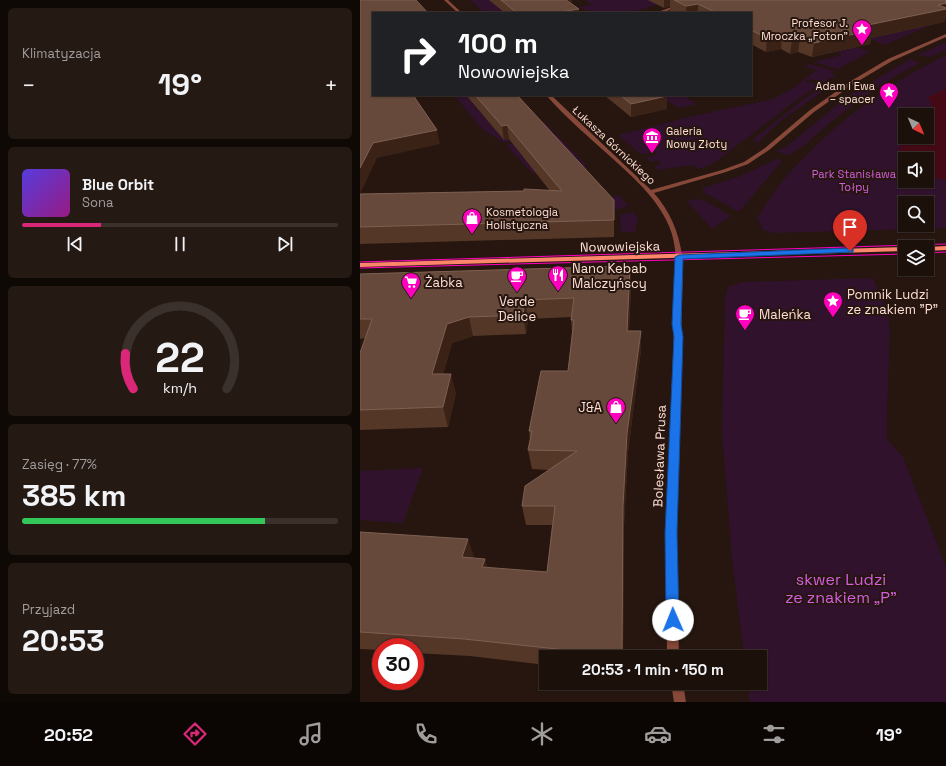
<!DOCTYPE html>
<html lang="pl">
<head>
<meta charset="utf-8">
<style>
	body { margin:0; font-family:"Space Grotesk",sans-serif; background:#251914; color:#f1f3f6; height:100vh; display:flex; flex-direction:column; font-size:15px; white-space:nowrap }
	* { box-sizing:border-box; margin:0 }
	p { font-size:13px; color:#a09d9d }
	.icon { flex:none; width:22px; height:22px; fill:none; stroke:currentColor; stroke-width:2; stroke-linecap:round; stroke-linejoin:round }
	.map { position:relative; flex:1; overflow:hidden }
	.panel { display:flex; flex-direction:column; gap:8px; padding:8px; background:#0f0906; width:360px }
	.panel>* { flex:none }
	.top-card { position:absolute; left:12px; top:12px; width:380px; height:84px; border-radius:0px; box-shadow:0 1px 3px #0004,0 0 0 1px #3a302c; background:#202124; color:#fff; overflow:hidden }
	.needle { width:26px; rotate:136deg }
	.controls { position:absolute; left:538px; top:108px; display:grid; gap:8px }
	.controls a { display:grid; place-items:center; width:36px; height:36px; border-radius:0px; background:#1c100b; box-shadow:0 1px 3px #0004,0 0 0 1px #3a302c; font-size:20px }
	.speed { position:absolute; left:12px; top:638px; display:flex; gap:8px; font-size:20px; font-weight:700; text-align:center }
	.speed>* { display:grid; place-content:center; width:52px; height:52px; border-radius:50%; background:#1c100b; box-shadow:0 1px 3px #0004,0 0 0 1px #3a302c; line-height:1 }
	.speed .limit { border:6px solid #d22; background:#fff; color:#111 }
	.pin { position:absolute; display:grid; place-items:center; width:34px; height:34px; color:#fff; margin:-41px -17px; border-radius:50% 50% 50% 0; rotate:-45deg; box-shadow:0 0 4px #0007 }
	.pin .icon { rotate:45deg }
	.me { position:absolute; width:44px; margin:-22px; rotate:359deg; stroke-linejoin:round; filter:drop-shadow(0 0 3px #0008) }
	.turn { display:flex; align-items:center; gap:14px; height:84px; padding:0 20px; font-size:18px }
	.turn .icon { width:52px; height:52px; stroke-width:2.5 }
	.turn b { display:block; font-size:28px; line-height:34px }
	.big { font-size:30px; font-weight:800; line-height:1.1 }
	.panel .widget { flex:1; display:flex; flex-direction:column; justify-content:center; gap:6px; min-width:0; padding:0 14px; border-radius:6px; background:#251914 }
	.panel .dial { align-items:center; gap:0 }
	.dial svg { height:104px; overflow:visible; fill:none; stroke:#3a302c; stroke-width:7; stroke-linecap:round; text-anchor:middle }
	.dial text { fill:#f1f3f6; stroke:none }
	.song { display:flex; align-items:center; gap:12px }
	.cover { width:48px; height:48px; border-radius:6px; background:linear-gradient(135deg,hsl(250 70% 55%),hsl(310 70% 35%)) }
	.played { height:4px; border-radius:2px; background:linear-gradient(90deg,#db2777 25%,#3a302c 25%) }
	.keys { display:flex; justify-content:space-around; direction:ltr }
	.heat { display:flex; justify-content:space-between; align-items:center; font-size:22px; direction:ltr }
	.charge { height:6px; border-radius:3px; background:linear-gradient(90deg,#34c759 77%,#3a302c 0) }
	.trip { position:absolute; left:179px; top:650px; width:228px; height:40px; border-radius:0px; background:#1c100b; box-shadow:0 1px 3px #0004,0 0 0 1px #3a302c; font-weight:800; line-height:40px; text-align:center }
	.tab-bar { display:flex; height:64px; justify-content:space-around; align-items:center; background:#0b0604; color:#a09d9d }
	.tab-bar .icon { width:28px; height:28px }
	.tab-bar .selected { color:#db2777 }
	.tab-bar b { font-size:18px; color:#f1f3f6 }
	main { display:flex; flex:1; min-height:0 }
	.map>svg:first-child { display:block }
	.green { fill:#30122d; fill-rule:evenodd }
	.water { fill:#450916 }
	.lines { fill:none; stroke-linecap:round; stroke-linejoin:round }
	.street { fill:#864839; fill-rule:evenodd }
	.secondary { fill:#ff856b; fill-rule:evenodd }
	.tram { stroke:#ff00be; stroke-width:1 }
	.wall { fill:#543727 }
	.shaded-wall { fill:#3a2216 }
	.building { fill:#66493a; stroke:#7e6052 }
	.route { fill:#1a73e8; stroke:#114b97 }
	.labels { text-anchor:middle; stroke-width:4; stroke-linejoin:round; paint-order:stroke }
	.far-poi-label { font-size:11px; fill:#ffdfd4; stroke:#26160f; text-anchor:end }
	.far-street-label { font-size:11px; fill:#ffdfd4; stroke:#26160f }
	.far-park-label { font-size:11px; fill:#d55de2; stroke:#26160f }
	.street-label { font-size:13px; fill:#ffdfd4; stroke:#26160f }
	.poi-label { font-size:13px; fill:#ffdfd4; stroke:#26160f; text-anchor:start }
	.near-park-label { font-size:16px; fill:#d55de2; stroke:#26160f }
</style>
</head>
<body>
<main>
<section class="panel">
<div class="widget"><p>Klimatyzacja</p>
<div class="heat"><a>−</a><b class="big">19°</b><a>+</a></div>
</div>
<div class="widget">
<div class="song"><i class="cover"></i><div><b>Blue Orbit</b><p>Sona</p></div></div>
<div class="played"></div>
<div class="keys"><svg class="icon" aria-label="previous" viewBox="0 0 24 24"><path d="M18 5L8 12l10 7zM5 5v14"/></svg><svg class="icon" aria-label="pause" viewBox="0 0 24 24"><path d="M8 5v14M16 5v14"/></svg><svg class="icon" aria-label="next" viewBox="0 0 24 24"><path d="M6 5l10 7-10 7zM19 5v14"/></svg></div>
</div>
<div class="widget dial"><svg viewBox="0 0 100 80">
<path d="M14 69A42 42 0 1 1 86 69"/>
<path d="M14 69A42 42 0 0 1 8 42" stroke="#db2777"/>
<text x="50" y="56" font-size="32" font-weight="700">22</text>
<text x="50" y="72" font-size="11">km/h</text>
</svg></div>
<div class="widget"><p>Zasięg · 77%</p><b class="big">385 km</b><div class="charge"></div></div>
<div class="widget"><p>Przyjazd</p><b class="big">20:53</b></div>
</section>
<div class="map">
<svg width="586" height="702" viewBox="0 0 586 702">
	<rect width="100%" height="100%" fill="#26160f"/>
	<g class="green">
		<polygon points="110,0 129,0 145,13 125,13"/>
		<polygon points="225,0 312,0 269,13 235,13 217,7 232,5"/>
		<polygon points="574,24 525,45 506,37"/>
		<polygon points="586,42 586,50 570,57 558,55"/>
		<polygon points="497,47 510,52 478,69 453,62 482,55 477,52"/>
		<path d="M586 55V228L414 233 403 230 397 218 400 213C408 201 416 189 425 178 470 126 525 85 586 55ZM545 115H567V137H545ZM545 159H567V181H545ZM545 203H567V225H545Z"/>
		<path d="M550 59 560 63C527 79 498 100 470 123 456 134 445 147 429 155L415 151 425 148 488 96Z"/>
		<polygon points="450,64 475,71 471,73 476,75 463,83 450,79 446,81 459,85 438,99 351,165 338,169 332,165 299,170 295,166 301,164 297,160 291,162 286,158 298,154 294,151 282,155 258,135 333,116 413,99 435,87 456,70 444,66"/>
		<polygon points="463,86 467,88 422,120 399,141 400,143 392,140 441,101"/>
		<polygon points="94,95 106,95 144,140 173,124 184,122 194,132 144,143 122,129"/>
		<polygon points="304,95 323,95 336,104 318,108 301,96"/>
		<polygon points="196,134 226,165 225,169 168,163 176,173 173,174 146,145"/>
		<polygon points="417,159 422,161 379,212 343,192 343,188 378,177"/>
		<polygon points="259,195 269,206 255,210 245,199"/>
		<polygon points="337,199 345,201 371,216 352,229 327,201"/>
		<polygon points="273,212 278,218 275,232 261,232 260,215"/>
		<polygon points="513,278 528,314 530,332 526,438 543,457 586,567 586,702 390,702 387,683 400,683 400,657 384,657 372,558 362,433 365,298 368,287 383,282"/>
		<polygon points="63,468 43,523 0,520 0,471"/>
	</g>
	<polygon class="water" points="586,89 586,180 567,177 567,159 545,159 545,166 540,162 537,155 539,149 548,137 567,137 566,115 573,108 568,97"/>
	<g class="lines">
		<g class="street">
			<polygon points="84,0 88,0 102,13 98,13"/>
			<polygon points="331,0 337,0 301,13 295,13"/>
			<path d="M586 34V37L532 61 495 83 454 112 409 150 388 164 366 172 294 193C312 214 321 237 323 265L316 533 319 657H307L306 533 316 277C316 259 316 242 309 226 297 198 274 178 252 158 230 138 206 118 186 95H191L291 190 362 170 384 162 405 148 450 110 491 81 528 59Z"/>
			<polygon points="311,683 323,683 326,702 314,702"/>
		</g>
		<g class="secondary">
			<polygon points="586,246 586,250 567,251 567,247"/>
			<polygon points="545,247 545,251 0,267 0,263"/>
		</g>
		<g class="tram">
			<polyline points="567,253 586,252"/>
			<polyline points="0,262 586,244"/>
			<polyline points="0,268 545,254"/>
		</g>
	</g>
	<g class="wall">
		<polygon points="129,0 212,0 212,4 219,13 145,13"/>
		<polygon points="288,0 586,0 586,15 584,22 511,38 510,44 452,57 438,52 430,54 421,49 406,52 391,44 391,13 313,13 310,11 310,6 304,8"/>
		<polygon points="106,95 157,95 254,216 254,237 0,244 0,194 190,191 149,139 144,140"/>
		<polygon points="244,95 306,95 307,109 271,117"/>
		<polygon points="270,266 271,285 269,331 281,350 268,452 264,525 263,657 186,657 186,665 110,656 55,653 55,647 21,647 21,650 0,649 0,532 114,557 114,558 125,559 127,568 187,572 192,525 166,525 162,506 189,470 172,469 168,450 170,440 169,431 208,371 212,332 211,320 211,317 168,319 166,334 113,336 92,343 83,374 96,393 88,427 0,430 0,353 5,338 0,339 0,274"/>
	</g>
	<g class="shaded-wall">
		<polygon points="204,0 212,0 212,8"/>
		<polygon points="304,0 310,0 310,6 304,8"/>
		<polygon points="586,3 586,15 584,22 511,38 510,44 452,57 454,43 503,26"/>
		<polygon points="338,4 338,13 326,13 326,6"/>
		<polygon points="219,9 219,13 194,13"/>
		<polygon points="422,35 421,49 406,52 407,38"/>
		<polygon points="440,38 438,52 430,54 432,40"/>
		<polygon points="307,96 307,109 271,117 271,104"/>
		<polygon points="147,125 149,139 144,140 142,126"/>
		<polygon points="77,130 80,144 17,158 0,194 0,168 13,143"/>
		<polygon points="270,266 271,285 268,350 267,331"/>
		<polygon points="165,300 168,319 166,334 163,315"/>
		<polygon points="109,317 113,336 92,343 78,393 72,374 87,324"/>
		<polygon points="281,331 281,350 268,452 264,525 263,657 262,657 263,506 267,433"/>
		<polygon points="91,374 96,393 88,427 83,407"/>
		<polygon points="108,539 114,557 108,576 102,557"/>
		<polygon points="125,559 130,578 122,567"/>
	</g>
	<g class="building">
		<polygon points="0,0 56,0 68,13 13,13 13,95 53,95 77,130 13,143 0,168"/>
		<polygon points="141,0 206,0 219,9 194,13 157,13"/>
		<polygon points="314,0 586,0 586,3 578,5 586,8 586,9 503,26 512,30 454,43 440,38 432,40 422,35 407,38 391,30 391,13 357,13 338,4 326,6"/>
		<polygon points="115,95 157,95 254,200 254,220 0,227 0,194 164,191 164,189 202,191 147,125 142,126"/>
		<polygon points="260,95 306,95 307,96 271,104"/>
		<polygon points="270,266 267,331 281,331 267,433 263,506 262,656 104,639 0,632 0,532 108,539 102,557 125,559 122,567 187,572 195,506 162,506 165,486 217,451 168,450 172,431 169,431 181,371 208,371 214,320 211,320 214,298 165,300 163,315 109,317 87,324 72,374 91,374 83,407 0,410 0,353 12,319 0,319 0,274"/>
	</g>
	<polygon class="route" points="490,248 493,249 493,252 323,259 321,324 323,337 317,533 319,620 317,624 313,626 308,624 306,620 305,533 314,337 312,324 315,257 319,255"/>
	<defs>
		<symbol id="sight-pin" viewBox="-11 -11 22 30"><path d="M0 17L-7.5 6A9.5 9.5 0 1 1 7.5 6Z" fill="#ff00be" stroke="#26160f"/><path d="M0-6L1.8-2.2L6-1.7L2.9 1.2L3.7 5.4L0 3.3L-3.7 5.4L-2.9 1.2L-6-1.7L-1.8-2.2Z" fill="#fff"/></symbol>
		<symbol id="museum-pin" viewBox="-11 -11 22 30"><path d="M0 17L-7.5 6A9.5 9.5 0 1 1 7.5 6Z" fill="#ff00be" stroke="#26160f"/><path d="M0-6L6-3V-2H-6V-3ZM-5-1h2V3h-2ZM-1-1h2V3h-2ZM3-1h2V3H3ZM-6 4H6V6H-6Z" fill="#fff"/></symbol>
		<symbol id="shop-pin" viewBox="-11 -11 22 30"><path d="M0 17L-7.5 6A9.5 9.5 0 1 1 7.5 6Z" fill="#ff00be" stroke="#26160f"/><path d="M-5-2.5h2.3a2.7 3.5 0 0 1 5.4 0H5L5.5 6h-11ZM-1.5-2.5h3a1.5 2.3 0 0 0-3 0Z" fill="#fff"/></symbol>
		<symbol id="restaurant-pin" viewBox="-11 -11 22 30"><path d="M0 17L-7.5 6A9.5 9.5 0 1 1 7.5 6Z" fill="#ff00be" stroke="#26160f"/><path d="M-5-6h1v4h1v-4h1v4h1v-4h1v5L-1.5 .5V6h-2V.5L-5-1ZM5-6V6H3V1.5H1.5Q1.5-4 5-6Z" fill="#fff"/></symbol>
		<symbol id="cafe-pin" viewBox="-11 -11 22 30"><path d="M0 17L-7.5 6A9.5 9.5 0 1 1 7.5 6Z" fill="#ff00be" stroke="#26160f"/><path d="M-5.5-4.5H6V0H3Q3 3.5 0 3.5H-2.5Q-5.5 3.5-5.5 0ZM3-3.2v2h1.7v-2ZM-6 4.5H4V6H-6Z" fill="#fff"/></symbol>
		<symbol id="supermarket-pin" viewBox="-11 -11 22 30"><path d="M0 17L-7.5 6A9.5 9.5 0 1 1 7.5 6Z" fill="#ff00be" stroke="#26160f"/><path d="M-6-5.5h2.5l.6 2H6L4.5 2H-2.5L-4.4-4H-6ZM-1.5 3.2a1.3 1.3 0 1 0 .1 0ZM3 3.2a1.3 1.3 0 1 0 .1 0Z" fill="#fff"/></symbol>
	</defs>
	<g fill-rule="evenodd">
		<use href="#sight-pin" x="491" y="18" width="22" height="30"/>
		<use href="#sight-pin" x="518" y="81" width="22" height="30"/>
		<use href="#museum-pin" x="281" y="126" width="22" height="30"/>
		<use href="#shop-pin" x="101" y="207" width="22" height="30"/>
		<use href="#restaurant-pin" x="187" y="264" width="22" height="30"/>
		<use href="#cafe-pin" x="146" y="265" width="22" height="30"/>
		<use href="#supermarket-pin" x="40" y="271" width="22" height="30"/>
		<use href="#sight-pin" x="462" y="290" width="22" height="30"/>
		<use href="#cafe-pin" x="374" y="303" width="22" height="30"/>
		<use href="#shop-pin" x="245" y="396" width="22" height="30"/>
	</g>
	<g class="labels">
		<g class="far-poi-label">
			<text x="488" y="27">Profesor J.<tspan x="488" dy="13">Mroczka „Foton”</tspan></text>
			<text x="515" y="90">Adam i Ewa<tspan x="515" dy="13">– spacer</tspan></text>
			<text x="306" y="135" text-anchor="start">Galeria<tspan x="306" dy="13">Nowy Złoty</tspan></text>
			<text x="126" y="216" text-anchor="start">Kosmetologia<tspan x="126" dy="13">Holistyczna</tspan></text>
		</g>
		<g class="far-street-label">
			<text transform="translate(254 145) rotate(43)" y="4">Łukasza Górnickiego</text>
		</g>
		<g class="far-park-label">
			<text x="494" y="178">Park Stanisława<tspan x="494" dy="13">Tołpy</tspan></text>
		</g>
		<g class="street-label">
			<text transform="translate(260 246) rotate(-1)" y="5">Nowowiejska</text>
			<text transform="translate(299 456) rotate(-88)" y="5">Bolesława Prusa</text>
		</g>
		<g class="poi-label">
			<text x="212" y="273">Nano Kebab<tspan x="212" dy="15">Malczyńscy</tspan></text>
			<text x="65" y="287">Żabka</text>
			<text x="487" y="299">Pomnik Ludzi<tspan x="487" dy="15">ze znakiem "P"</tspan></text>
			<text x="157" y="306" text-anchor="middle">Verde<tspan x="157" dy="15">Delice</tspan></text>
			<text x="399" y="319">Maleńka</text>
			<text x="242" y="412" text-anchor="end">J&amp;A</text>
		</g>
		<g class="near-park-label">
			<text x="481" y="585">skwer Ludzi<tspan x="481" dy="18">ze znakiem „P”</tspan></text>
		</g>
	</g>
</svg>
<div class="controls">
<a><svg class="needle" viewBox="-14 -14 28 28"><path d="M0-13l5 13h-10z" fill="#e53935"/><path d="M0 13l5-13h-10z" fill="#a09d9d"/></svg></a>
<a><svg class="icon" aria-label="sound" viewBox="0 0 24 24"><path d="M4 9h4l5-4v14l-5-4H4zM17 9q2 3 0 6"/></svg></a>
<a><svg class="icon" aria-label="search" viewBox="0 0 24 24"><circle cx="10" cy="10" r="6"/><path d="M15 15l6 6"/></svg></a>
<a><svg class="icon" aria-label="layers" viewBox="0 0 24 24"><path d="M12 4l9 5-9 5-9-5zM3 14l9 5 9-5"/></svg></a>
</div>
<div class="speed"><div class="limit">30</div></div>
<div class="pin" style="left:490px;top:251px;background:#d93025"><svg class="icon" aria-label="arrive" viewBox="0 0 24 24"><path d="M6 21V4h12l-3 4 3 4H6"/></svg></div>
<svg class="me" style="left:313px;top:620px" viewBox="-20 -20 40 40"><circle r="19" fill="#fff"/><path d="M0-13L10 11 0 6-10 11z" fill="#1a73e8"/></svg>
<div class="trip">20:53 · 1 min · 150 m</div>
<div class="top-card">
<div class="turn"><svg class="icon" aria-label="right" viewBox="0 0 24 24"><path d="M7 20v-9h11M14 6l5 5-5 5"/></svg><div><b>100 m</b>Nowowiejska</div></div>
</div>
</div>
</main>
<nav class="tab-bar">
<b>20:52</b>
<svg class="icon selected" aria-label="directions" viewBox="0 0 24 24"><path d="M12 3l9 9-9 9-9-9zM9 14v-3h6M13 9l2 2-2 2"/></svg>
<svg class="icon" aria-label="music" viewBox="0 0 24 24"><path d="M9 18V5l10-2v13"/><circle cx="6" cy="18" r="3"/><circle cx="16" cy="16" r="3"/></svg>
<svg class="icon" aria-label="phone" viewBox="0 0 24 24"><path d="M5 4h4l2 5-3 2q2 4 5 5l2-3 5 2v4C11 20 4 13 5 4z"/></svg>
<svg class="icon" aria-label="climate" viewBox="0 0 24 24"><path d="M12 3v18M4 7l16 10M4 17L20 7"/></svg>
<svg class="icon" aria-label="car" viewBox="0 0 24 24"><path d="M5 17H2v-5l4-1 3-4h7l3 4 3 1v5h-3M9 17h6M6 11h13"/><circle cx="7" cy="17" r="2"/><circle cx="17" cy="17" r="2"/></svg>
<svg class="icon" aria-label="filters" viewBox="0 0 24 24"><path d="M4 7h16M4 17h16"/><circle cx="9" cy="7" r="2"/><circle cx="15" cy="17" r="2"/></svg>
<b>19°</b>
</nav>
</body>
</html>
